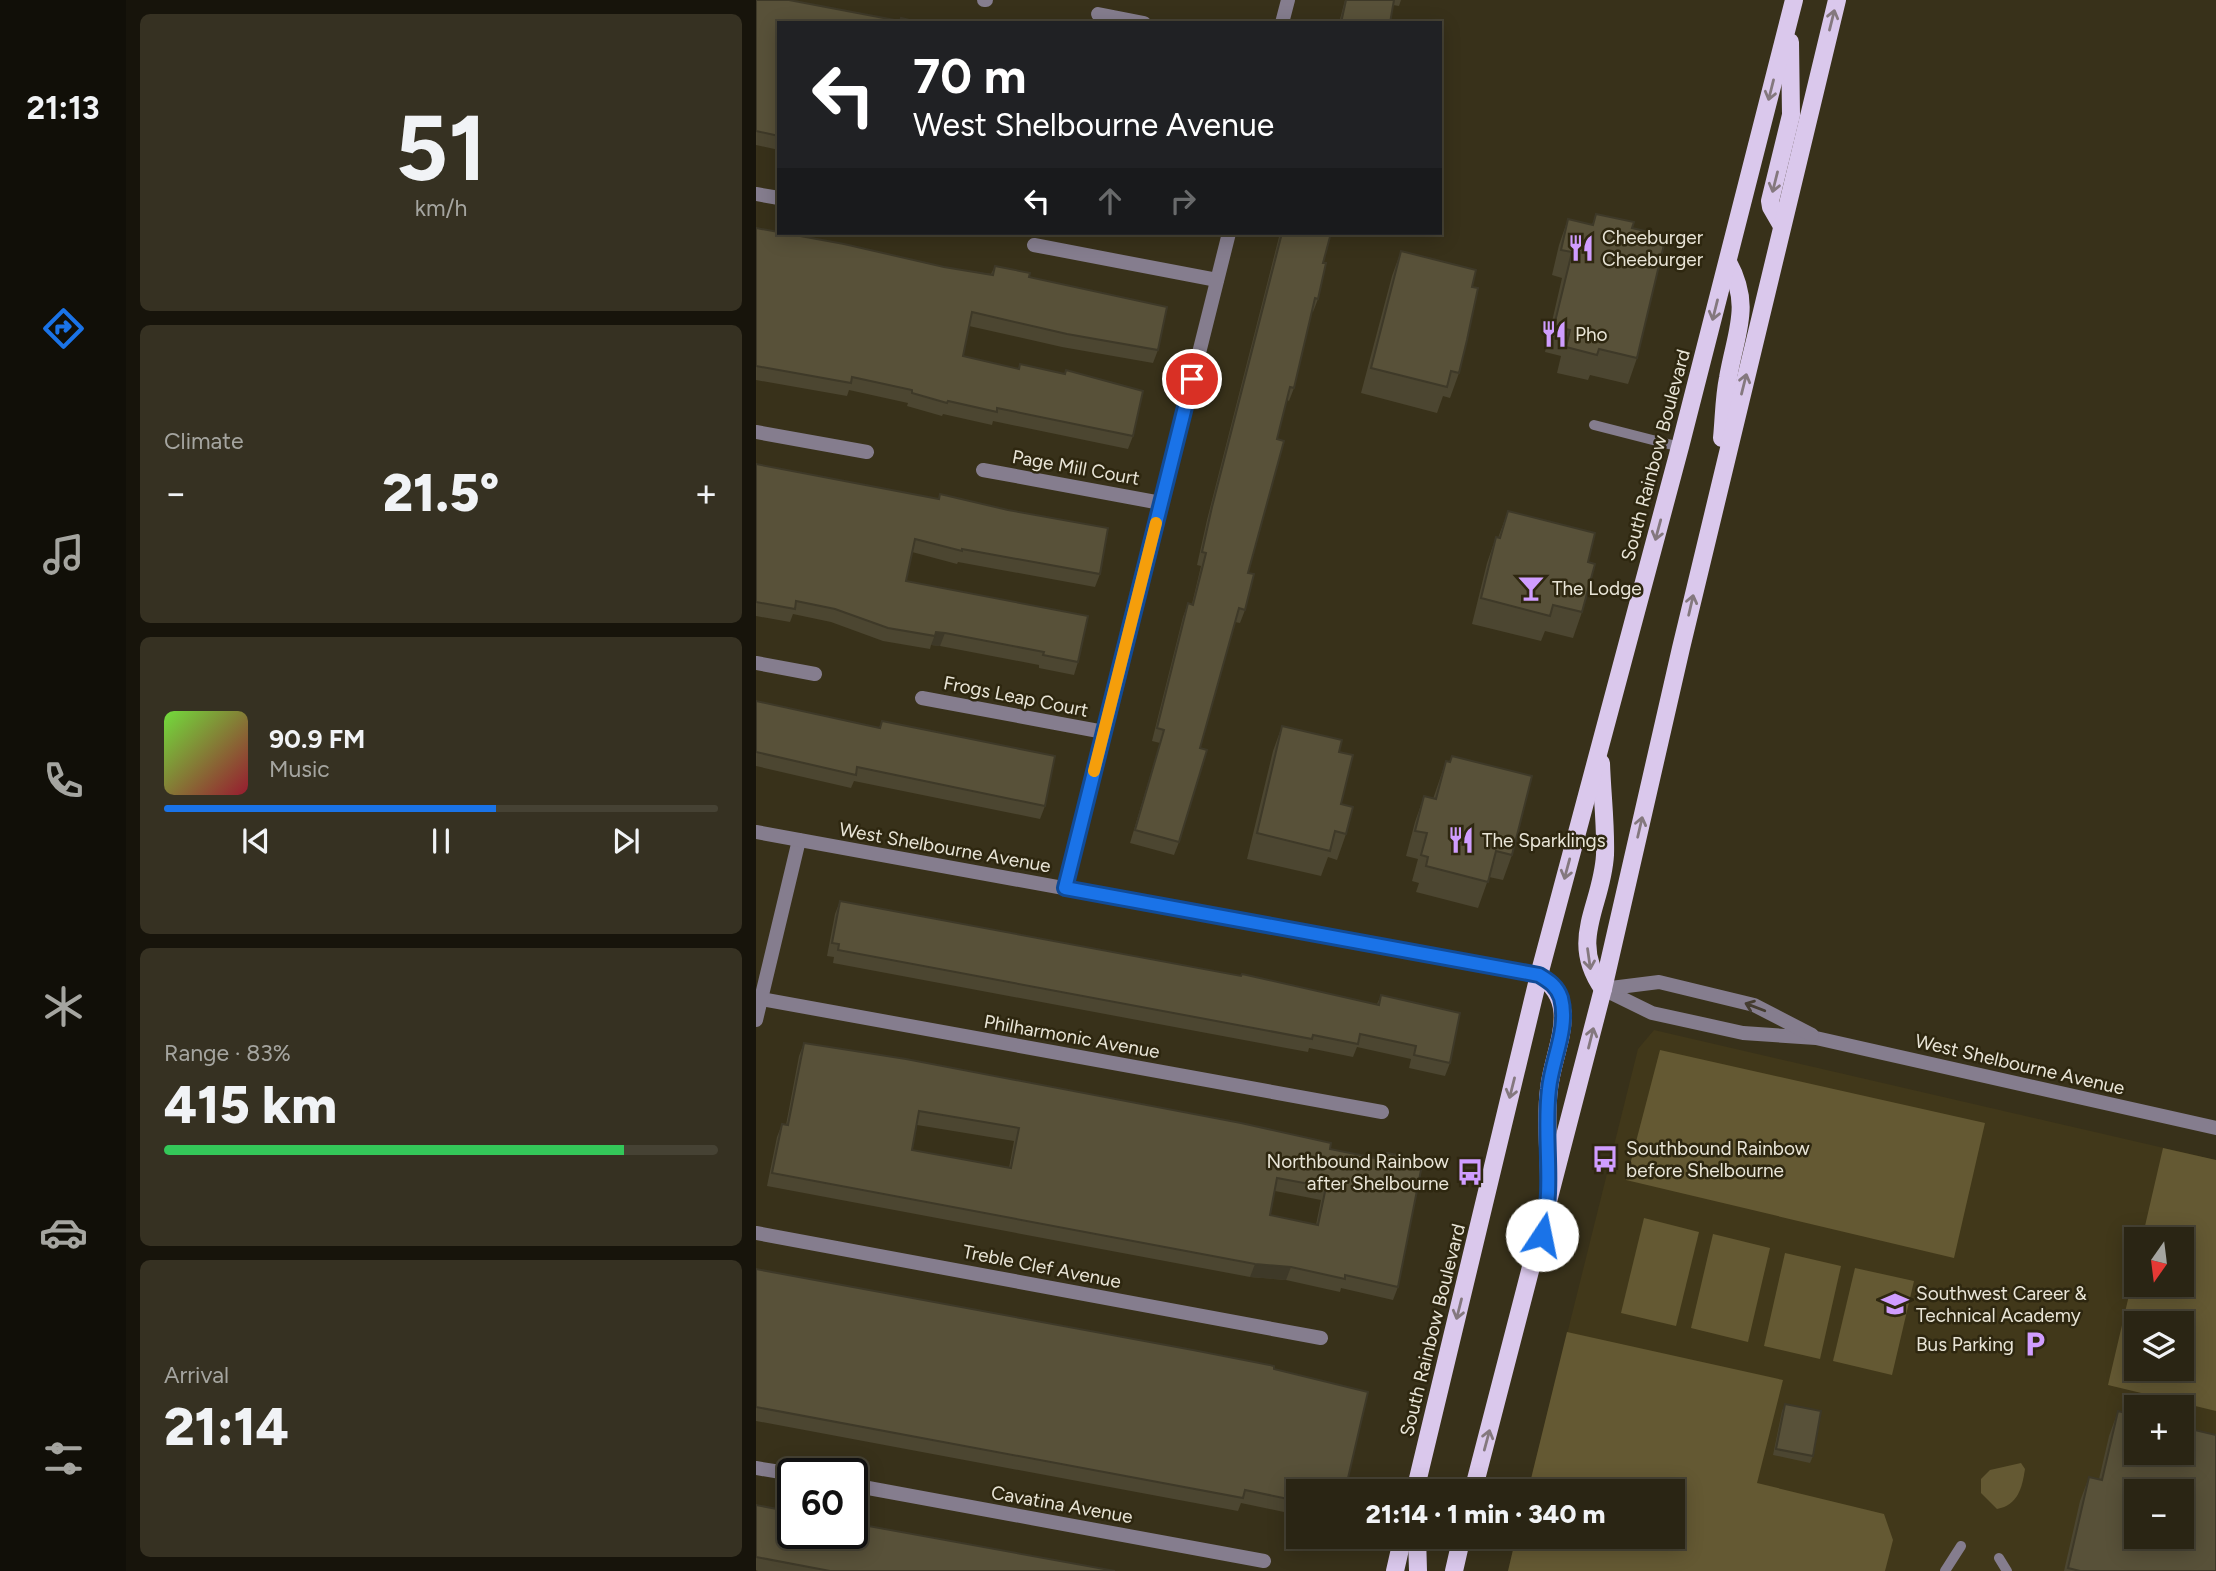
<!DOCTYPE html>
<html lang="en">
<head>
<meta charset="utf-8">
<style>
	body { margin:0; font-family:Figtree,sans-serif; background:#363122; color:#f1f3f6; height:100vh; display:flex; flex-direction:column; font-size:26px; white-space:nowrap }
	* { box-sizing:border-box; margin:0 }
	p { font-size:23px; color:#a5a5a0 }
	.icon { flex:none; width:38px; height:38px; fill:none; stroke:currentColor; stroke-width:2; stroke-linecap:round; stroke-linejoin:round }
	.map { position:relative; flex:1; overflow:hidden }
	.details { display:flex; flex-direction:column; gap:14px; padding:14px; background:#17140b; width:630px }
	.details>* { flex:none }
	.top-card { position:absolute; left:21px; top:21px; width:665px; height:214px; border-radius:0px; box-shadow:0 4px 18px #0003,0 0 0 2px #464234; background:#202124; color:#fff; overflow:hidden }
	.needle { width:46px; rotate:194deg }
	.buttons { position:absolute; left:1368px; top:1227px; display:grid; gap:14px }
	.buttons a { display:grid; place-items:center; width:70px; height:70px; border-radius:0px; background:#2a2514; box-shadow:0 4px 18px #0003,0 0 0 2px #464234; font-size:35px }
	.speed { position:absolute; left:21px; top:1458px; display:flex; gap:14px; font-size:35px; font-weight:700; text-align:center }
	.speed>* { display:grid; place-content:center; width:91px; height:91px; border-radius:50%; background:#2a2514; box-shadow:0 4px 18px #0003,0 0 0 2px #464234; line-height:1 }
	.speed .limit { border:4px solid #111; border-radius:10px; background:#fff; color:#111 }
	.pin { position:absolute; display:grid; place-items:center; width:60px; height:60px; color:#fff; margin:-30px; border:4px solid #fff; border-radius:50%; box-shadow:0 2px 7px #0007 }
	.me { position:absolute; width:77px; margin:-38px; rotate:11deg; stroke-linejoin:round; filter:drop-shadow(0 0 5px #0008) }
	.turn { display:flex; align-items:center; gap:24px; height:147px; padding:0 21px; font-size:32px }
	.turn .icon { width:91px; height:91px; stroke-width:2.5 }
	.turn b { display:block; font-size:49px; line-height:60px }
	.lanes { display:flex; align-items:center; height:66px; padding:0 21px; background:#0003; justify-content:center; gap:35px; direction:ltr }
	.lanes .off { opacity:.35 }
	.big { font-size:52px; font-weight:800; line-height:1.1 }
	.details .tile { flex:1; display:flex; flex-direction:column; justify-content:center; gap:10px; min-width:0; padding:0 24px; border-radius:10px; background:#363122 }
	.details .dial { align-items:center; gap:0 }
	.dial b { font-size:91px; line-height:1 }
	.song { display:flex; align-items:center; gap:21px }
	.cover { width:84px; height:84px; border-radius:10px; background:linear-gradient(135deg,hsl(100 70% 55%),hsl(350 70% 35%)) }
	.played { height:7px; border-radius:4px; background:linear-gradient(90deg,#1a73e8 60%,#464234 60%) }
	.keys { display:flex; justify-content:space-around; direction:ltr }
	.heat { display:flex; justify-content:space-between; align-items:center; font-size:38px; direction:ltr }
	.charge { height:10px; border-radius:5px; background:linear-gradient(90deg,#34c759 83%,#464234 0) }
	.trip { position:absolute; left:530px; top:1479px; width:399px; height:70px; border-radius:0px; background:#2a2514; box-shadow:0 4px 18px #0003,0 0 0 2px #464234; font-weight:800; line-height:70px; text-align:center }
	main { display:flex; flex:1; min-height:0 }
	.tabs { display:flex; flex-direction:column; width:126px; justify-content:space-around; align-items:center; background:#110f08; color:#a5a5a0 }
	.tabs .icon { width:49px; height:49px }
	.tabs .on { color:#1a73e8 }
	.tabs b { font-size:32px; color:#f1f3f6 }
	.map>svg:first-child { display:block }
	.built { fill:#41381a; fill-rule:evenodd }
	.green { fill:#645933; fill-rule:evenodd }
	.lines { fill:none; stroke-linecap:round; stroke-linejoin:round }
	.service { stroke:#857d8e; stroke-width:10 }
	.minor { stroke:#857d8e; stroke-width:14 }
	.tertiary { stroke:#857d8e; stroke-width:14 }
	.primary { stroke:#dac8ec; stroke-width:18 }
	.wall { fill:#4c4631; fill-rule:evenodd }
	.shaded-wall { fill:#3e3928 }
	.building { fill:#585139; stroke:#3e3928; stroke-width:2; fill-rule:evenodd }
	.oneway { stroke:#84787e }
	.oneway2 { stroke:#443c30 }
	.route-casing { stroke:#114b97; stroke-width:18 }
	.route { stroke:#1a73e8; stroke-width:12 }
	.slow { stroke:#f59e0b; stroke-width:12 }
	.labels { text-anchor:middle; stroke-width:5; stroke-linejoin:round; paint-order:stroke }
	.poi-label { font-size:19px; fill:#e9e5d7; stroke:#2e2710; text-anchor:start }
	.street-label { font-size:19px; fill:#e9e5d7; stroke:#2e2710 }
</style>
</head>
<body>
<main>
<nav class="tabs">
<b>21:13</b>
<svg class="icon on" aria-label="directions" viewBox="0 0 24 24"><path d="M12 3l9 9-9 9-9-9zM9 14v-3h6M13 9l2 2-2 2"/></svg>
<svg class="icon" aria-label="music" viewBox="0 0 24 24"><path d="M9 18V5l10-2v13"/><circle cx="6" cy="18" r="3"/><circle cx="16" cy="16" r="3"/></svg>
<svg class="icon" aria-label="phone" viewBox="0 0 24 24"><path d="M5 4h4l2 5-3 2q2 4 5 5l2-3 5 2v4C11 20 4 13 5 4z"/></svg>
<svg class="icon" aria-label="climate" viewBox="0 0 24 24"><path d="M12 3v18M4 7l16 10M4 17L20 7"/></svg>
<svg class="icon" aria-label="car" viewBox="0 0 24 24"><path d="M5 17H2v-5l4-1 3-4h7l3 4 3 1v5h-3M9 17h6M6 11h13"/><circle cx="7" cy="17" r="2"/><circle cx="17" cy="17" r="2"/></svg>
<svg class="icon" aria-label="filters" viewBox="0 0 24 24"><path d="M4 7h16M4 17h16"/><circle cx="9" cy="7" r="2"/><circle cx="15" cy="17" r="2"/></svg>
</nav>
<section class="details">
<div class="tile dial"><b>51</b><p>km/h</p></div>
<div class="tile"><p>Climate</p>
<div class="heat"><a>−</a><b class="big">21.5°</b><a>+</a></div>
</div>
<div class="tile">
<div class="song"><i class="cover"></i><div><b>90.9 FM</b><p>Music</p></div></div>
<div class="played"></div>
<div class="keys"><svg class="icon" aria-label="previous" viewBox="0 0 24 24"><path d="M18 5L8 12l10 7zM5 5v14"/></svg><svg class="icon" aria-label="pause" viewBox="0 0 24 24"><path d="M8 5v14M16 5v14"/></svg><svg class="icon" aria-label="next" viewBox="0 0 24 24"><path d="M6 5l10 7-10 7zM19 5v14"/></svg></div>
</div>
<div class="tile"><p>Range · 83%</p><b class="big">415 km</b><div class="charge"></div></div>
<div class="tile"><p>Arrival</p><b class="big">21:14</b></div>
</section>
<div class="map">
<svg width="1460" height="1571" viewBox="0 0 1460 1571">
	<rect width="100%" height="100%" fill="#38311a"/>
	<path class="built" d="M898 1030 1460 1160V1571H752L760 1537 917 1536V1491H772L882 1049ZM1381 1239H1426V1284H1381ZM1381 1323H1426V1368H1381ZM1381 1407H1426V1452H1381ZM1381 1491H1426V1536H1381Z"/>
	<g class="green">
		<polygon points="904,1050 1229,1123 1198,1258 870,1180"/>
		<path d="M1407 1148 1460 1160V1411L1352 1385 1381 1261V1284H1426V1239H1386ZM1426 1323V1368H1381V1323Z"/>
		<polygon points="888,1218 943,1232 920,1326 865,1313"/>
		<polygon points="957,1234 1014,1248 992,1342 935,1328"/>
		<polygon points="1029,1253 1085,1266 1064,1359 1008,1346"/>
		<polygon points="1099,1268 1158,1281 1136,1375 1077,1361"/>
		<polygon points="811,1332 1027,1380 1001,1483 1128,1514 1137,1540 1129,1571 752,1571 760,1537 917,1536 917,1491 772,1491"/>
		<path d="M1265 1463 1269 1469C1266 1488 1262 1505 1241 1509L1225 1493V1479L1234 1470Z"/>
	</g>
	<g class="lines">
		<g class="service">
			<polyline points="838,425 924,447"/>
			<polyline points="1243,1558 1251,1571"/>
			<polyline points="1189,1571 1205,1546"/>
		</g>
		<g class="minor">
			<polyline points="228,0 230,0"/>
			<polyline points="342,14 388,23"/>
			<polyline points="526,23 532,0"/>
			<polyline points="0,194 23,198"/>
			<polyline points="278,245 461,280"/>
			<polyline points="0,432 111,452"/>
			<polyline points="227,470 405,503"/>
			<polyline points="0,663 59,674"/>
			<polyline points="166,698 348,732"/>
			<polyline points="309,889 473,233"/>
			<polyline points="0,998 626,1112"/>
			<polyline points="0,1020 43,840"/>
			<polyline points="0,1233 565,1338"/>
			<polyline points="0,1468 37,1474"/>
			<polyline points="96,1485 508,1561"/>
		</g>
		<g class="tertiary">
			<polyline points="0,832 783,975"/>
			<polyline points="847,989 896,1013 987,1033 1060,1038 1460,1128"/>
			<polyline points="847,989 903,982 998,1005 1056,1035"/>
		</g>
		<g class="primary">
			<polyline points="1026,226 1015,207 1014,201 1035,115 1034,42"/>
			<path d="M966 438C968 418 968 397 972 378 980 331 996 306 972 262"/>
			<path d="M845 763C846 794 850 825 849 855 846 907 812 939 847 989"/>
			<path d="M783 975C827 1004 797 1048 793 1089 789 1119 793 1151 793 1181"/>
			<polyline points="659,1491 783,975 924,447 1038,0"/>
			<polyline points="717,1491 847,989 925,648 1081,0"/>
			<polyline points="661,1536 662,1571"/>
			<polyline points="639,1571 647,1536"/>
			<polyline points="698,1571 706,1536"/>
		</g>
	</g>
	<g class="wall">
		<polygon points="0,0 144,21 166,23 23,23 23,150 0,145"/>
		<polygon points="589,0 645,0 643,6 637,5 634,23 583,23"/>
		<polygon points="840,214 876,228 881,358 872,384 834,375 832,380 801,373 805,356 789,352 806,278 796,275 803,245 812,219 836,225"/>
		<polygon points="0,228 188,267 235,274 239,266 273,277 402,350 397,363 306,347 213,326 207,356 262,369 264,364 377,436 372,449 237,421 236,425 187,414 186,416 151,406 152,403 93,390 91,396 0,380"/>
		<polygon points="524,233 575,233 567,263 562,299 557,312 556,311 538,388 533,401 531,400 521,439 492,573 489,610 484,623 479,622 444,748 423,842 418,855 374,843 404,743 396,741 427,617 432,603 436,604 445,566 441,565 451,520"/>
		<polygon points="645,251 716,287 703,373 694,398 687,396 681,413 605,393 636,276"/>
		<polygon points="0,464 344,574 339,587 202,562 201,564 156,552 150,581 322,662 318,675 283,668 283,665 184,646 175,645 174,649 127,641 75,622 37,614 34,622 0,616"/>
		<polygon points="752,511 832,562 826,612 817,638 789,631 785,641 716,624 731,563 740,537 742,538"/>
		<polygon points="0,701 123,728 126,721 289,806 284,819 98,781 95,788 0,766"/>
		<polygon points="526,726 583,752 585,804 590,834 581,860 572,857 565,876 491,859 517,751"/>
		<polygon points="690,761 756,855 747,880 733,877 722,908 660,892 663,883 656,881 662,859 650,856 659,822 668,796 677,799"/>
		<polygon points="84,901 621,1004 625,995 694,1063 689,1076 653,1068 655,1059 601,1047 597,1057 553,1048 552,1052 77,963 78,957 71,956 79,914"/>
		<path d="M48 1043 628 1160 631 1153 642 1287 637 1300 585 1288 584 1292 530 1280 494 1277 11 1186 21 1137 26 1124 30 1125 43 1056ZM161 1125 258 1141 253 1168 156 1150ZM519 1191 565 1200 560 1225 514 1215Z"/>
		<polygon points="0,1269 518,1369 542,1491 542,1515 485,1503 482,1511 0,1421"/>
		<polygon points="1029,1404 1057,1456 1054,1463 1017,1455 1026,1411"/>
		<polygon points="1362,1411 1460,1571 1308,1571 1324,1501 1333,1477 1343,1479 1353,1436"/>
		<polygon points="0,1505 359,1571 2,1571 0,1570"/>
	</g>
	<g class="shaded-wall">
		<polygon points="180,632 189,633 184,646 175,645"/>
		<polygon points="499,1264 535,1267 530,1280 494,1277"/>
	</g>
	<g class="building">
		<polygon points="0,0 33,0 144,21 145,18 166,23 23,23 23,136 0,131"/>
		<polygon points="590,0 638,0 634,23 585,23"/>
		<polygon points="840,214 878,222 876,228 910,236 881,358 843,349 841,355 810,347 814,330 798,326 816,252 805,250 812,219 837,225"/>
		<polygon points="0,228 88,244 188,267 237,275 239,266 274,273 273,277 411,307 402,350 311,334 216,312 207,356 263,369 264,364 309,374 310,370 387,391 377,436 241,408 241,412 192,401 191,403 156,393 156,390 96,377 95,383 0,366"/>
		<polygon points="526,233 575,233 567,263 570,263 562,299 559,298 538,388 534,387 521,439 528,441 492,573 498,574 489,610 483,608 444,748 451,750 423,842 379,830 408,730 401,728 432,603 437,605 450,553 446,552 456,507"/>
		<polygon points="645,251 720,270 716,287 722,288 711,340 703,373 695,371 691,387 615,368"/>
		<polygon points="0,464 183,499 184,494 252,510 352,528 344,574 206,549 206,551 159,539 150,581 332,616 322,662 287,655 288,652 189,633 180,632 179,636 132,628 79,609 40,601 39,609 0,602"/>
		<polygon points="752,511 839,533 832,562 839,564 826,612 797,605 794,616 725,598 740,537 744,538"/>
		<polygon points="0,701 124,728 126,721 299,756 289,806 101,767 100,775 0,752"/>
		<polygon points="526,726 586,740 583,752 597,755 585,804 597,807 590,834 579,831 574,851 501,833"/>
		<polygon points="696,756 776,776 756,855 740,851 732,882 670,866 672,857 665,855 671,833 659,831 668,796 680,799 690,761 694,762"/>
		<polygon points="84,901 485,976 486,974 623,1005 625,995 704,1013 694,1063 658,1055 660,1046 604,1034 602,1044 557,1035 556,1039 82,950 83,944 76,943"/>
		<path d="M48 1043 150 1059 485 1123 575 1143 574 1149 629 1160 631 1153 667 1160 642 1287 589 1275V1279L535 1267 499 1264 16 1173 26 1124 32 1125ZM163 1111 263 1128 255 1168 156 1150ZM521 1178 570 1187 562 1225 514 1215Z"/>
		<polygon points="0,1269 437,1350 518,1366 518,1369 612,1392 589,1491 542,1491 542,1501 489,1490 487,1498 0,1407"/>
		<polygon points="1029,1404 1065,1411 1057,1456 1020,1449"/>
		<path d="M1362 1411 1381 1416V1452H1426V1427L1460 1435V1571H1324L1312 1568 1333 1477 1346 1480ZM1381 1491H1426V1536H1381Z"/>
		<polygon points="0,1505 37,1512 37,1533 96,1533 96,1523 359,1571 74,1571 0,1557"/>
	</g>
	<defs><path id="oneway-shaft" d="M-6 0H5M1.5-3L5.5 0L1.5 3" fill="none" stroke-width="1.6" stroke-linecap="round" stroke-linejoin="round" transform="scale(1.75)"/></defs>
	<g class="oneway">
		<use href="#oneway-shaft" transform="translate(1076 20) rotate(-76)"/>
		<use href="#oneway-shaft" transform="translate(1015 90) rotate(104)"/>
		<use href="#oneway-shaft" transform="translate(1019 182) rotate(104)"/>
		<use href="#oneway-shaft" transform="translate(959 310) rotate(104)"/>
		<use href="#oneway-shaft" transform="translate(988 384) rotate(-76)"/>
		<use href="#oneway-shaft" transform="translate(902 530) rotate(105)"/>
		<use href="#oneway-shaft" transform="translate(935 605) rotate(-77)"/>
		<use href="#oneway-shaft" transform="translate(884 827) rotate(-77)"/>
		<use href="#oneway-shaft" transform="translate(811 869) rotate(105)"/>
		<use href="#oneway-shaft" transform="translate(833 959) rotate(82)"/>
		<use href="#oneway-shaft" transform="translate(835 1038) rotate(-76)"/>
		<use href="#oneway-shaft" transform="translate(756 1088) rotate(104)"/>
		<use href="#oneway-shaft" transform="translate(703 1309) rotate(104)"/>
		<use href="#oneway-shaft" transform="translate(731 1440) rotate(-75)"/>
	</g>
	<use class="oneway2" href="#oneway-shaft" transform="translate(999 1007) rotate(-159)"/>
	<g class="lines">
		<defs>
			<path id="route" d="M436 379 309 888 783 975C793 981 801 986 805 998 813 1028 796 1059 793 1089 787 1138 799 1186 786 1235"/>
		</defs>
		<use href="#route" class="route-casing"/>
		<use href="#route" class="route"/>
		<polyline class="slow" points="338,771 400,523"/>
	</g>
	<defs>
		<symbol id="restaurant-bare" viewBox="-9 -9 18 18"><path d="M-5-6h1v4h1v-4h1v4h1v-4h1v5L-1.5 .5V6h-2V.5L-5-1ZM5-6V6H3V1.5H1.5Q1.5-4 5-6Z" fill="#d09dff" stroke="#2e2710" stroke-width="2.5" paint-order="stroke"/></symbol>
		<symbol id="bar-bare" viewBox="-9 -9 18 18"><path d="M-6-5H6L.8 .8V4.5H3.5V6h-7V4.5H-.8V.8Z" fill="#d09dff" stroke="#2e2710" stroke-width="2.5" paint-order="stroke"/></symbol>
		<symbol id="bus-bare" viewBox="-9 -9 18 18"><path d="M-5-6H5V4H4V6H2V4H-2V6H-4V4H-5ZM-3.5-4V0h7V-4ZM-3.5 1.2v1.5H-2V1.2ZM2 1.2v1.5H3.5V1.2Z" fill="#d09dff" stroke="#2e2710" stroke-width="2.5" paint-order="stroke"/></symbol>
		<symbol id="school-bare" viewBox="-9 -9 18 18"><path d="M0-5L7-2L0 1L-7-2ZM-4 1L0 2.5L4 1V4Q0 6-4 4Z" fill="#d09dff" stroke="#2e2710" stroke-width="2.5" paint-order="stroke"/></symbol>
		<symbol id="parking-bare" viewBox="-9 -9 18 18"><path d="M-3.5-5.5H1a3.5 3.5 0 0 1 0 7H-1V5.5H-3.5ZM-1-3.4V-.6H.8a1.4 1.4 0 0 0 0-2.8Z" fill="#d09dff" stroke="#2e2710" stroke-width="2.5" paint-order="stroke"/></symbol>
	</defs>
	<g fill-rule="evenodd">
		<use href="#restaurant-bare" x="806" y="229" width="38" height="38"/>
		<use href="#restaurant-bare" x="779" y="315" width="38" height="38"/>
		<use href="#bar-bare" x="756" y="569" width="38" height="38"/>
		<use href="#restaurant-bare" x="686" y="821" width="38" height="38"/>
		<use href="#bus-bare" x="830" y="1140" width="38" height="38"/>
		<use href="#bus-bare" x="695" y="1153" width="38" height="38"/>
		<use href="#school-bare" x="1120" y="1285" width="38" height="38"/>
		<use href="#parking-bare" x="1260" y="1325" width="38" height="38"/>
	</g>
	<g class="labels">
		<g class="poi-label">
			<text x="846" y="244">Cheeburger<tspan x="846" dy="22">Cheeburger</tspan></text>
			<text x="819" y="341">Pho</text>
			<text x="796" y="595">The Lodge</text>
			<text x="726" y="847">The Sparklings</text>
			<text x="870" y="1155">Southbound Rainbow<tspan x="870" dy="22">before Shelbourne</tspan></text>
			<text x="693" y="1168" text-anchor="end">Northbound Rainbow<tspan x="693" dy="22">after Shelbourne</tspan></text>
			<text x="1160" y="1300">Southwest Career &amp;<tspan x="1160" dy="22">Technical Academy</tspan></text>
			<text x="1258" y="1351" text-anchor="end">Bus Parking</text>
		</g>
		<g class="street-label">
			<text transform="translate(899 455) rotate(-75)" y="7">South Rainbow Boulevard</text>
			<text transform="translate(320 467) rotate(10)" y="7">Page Mill Court</text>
			<text transform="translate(260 696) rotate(11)" y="7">Frogs Leap Court</text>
			<text transform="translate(189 847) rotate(10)" y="7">West Shelbourne Avenue</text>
			<text transform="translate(316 1036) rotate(10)" y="7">Philharmonic Avenue</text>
			<text transform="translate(1264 1064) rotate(13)" y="7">West Shelbourne Avenue</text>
			<text transform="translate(286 1266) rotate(11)" y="7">Treble Clef Avenue</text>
			<text transform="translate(676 1330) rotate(-76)" y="7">South Rainbow Boulevard</text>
			<text transform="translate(306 1504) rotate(10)" y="7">Cavatina Avenue</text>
		</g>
	</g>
</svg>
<div class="buttons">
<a><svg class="needle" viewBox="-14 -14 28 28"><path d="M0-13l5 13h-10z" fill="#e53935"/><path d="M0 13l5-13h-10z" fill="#a5a5a0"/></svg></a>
<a><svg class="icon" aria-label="layers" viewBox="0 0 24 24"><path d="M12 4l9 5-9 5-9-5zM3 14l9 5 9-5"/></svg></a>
<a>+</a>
<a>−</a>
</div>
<div class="speed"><div class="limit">60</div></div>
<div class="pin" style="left:436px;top:379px;background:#d93025"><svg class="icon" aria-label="arrive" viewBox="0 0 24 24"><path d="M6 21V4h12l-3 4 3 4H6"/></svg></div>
<svg class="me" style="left:786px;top:1235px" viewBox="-20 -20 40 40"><circle r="19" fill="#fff"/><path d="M0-13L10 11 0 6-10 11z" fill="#1a73e8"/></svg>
<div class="trip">21:14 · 1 min · 340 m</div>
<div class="top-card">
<div class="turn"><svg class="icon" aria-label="left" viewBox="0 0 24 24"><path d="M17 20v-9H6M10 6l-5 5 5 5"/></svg><div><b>70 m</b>West Shelbourne Avenue</div></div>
<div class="lanes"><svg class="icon" aria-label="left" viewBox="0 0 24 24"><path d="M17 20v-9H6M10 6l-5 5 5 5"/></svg><svg class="icon off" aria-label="ahead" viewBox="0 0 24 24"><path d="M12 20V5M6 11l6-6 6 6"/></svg><svg class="icon off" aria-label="right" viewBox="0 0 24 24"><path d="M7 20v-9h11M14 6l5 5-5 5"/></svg></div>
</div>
</div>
</main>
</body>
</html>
